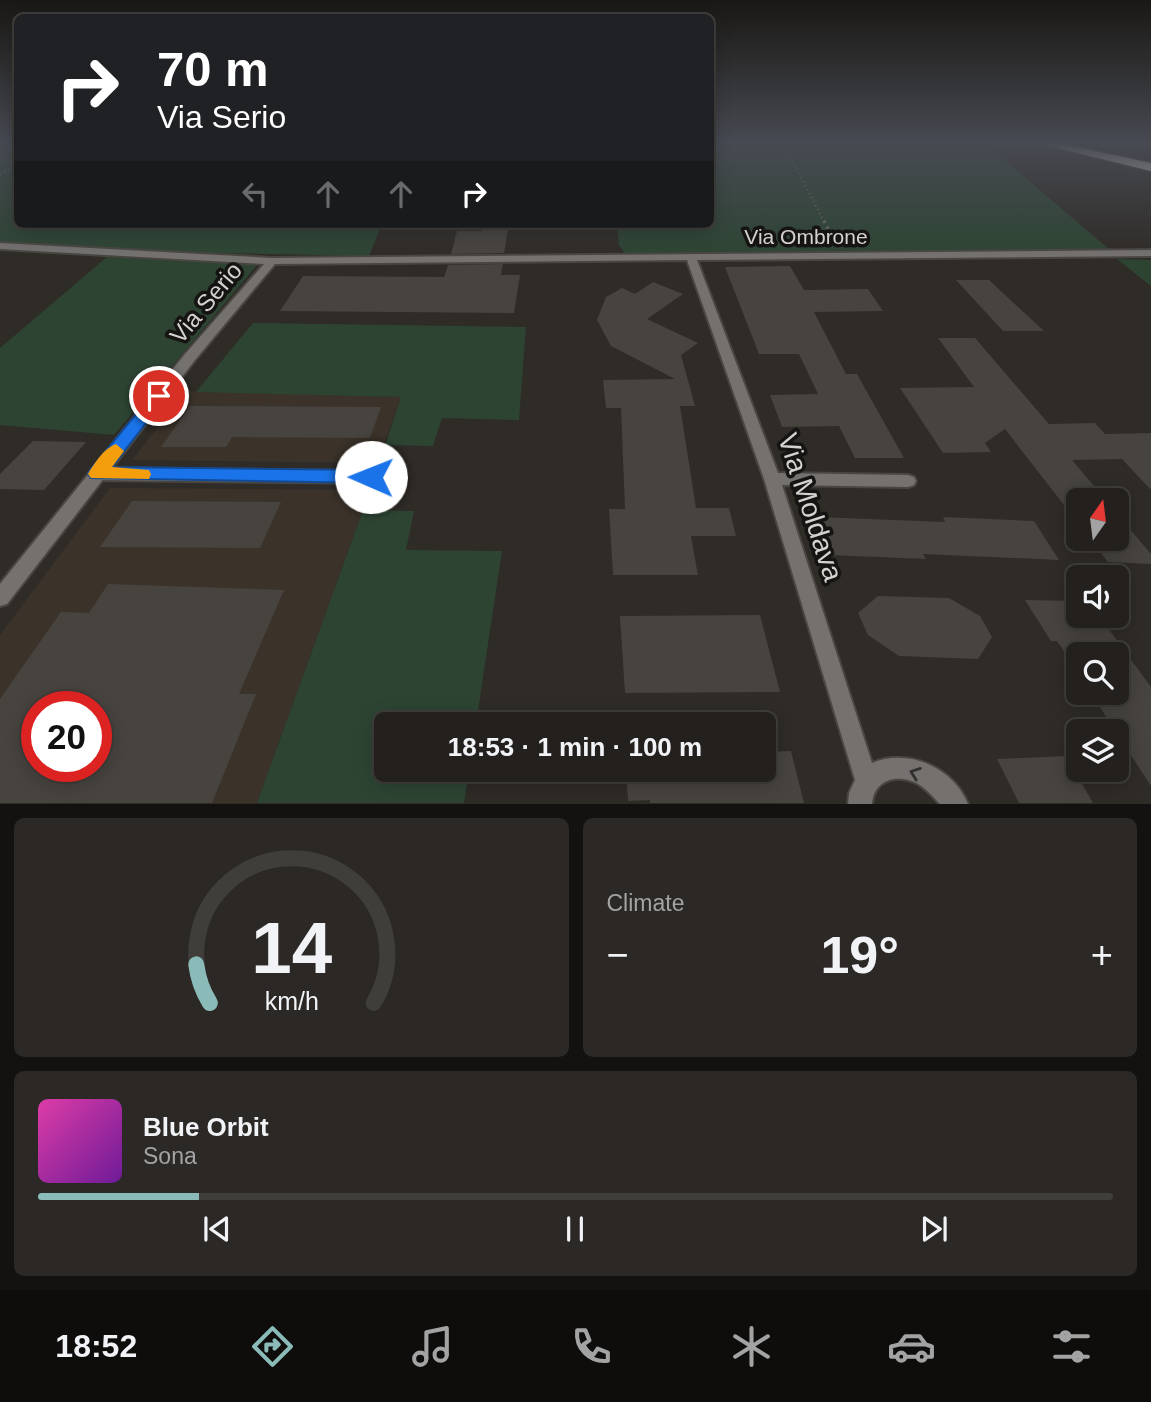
<!DOCTYPE html>
<html lang="en">
<head>
<meta charset="utf-8">
<style>
	body { margin:0; font-family:Helvetica,sans-serif; background:#2b2826; color:#f1f3f6; height:100vh; display:flex; flex-direction:column; font-size:26px; white-space:nowrap }
	* { box-sizing:border-box; margin:0 }
	p { font-size:23px; color:#a3a3a4 }
	.icon { flex:none; width:38px; height:38px; fill:none; stroke:currentColor; stroke-width:2; stroke-linecap:round; stroke-linejoin:round }
	.map { position:relative; height:804px; overflow:hidden }
	.side { display:flex; flex-direction:column; gap:14px; padding:14px; background:#131210; flex:1 }
	.side>* { flex:none }
	.banner { position:absolute; left:14px; top:14px; width:700px; height:214px; border-radius:10px; box-shadow:0 4px 18px #0003,0 0 0 2px #403e3b; background:#202124; color:#fff; overflow:hidden }
	.needle { width:46px; rotate:14deg }
	.fabs { position:absolute; left:1066px; top:488px; display:grid; gap:14px }
	.fabs a { display:grid; place-items:center; width:63px; height:63px; border-radius:10px; background:#23201d; box-shadow:0 4px 18px #0003,0 0 0 2px #403e3b; font-size:35px }
	.speed { position:absolute; left:21px; top:691px; display:flex; gap:14px; font-size:35px; font-weight:700; text-align:center }
	.speed>* { display:grid; place-content:center; width:91px; height:91px; border-radius:50%; background:#23201d; box-shadow:0 4px 18px #0003,0 0 0 2px #403e3b; line-height:1 }
	.speed .limit { border:10px solid #d22; background:#fff; color:#111 }
	.pin { position:absolute; display:grid; place-items:center; width:60px; height:60px; color:#fff; margin:-30px; border:4px solid #fff; border-radius:50%; box-shadow:0 2px 7px #0007 }
	.me { position:absolute; width:77px; margin:-38px; rotate:271deg; stroke-linejoin:round; filter:drop-shadow(0 0 5px #0008) }
	.turn { display:flex; align-items:center; gap:24px; height:147px; padding:0 28px; font-size:32px }
	.turn .icon { width:91px; height:91px; stroke-width:2.5 }
	.turn b { display:block; font-size:49px; line-height:60px }
	.lanes { display:flex; align-items:center; height:66px; padding:0 28px; background:#0003; justify-content:center; gap:35px; direction:ltr }
	.lanes .off { opacity:.35 }
	.big { font-size:52px; font-weight:800; line-height:1.1 }
	.side .widget { flex:1; display:flex; flex-direction:column; justify-content:center; gap:10px; min-width:0; padding:0 24px; border-radius:10px; background:#2b2826 }
	.side .dial { align-items:center; gap:0 }
	.dial svg { height:182px; overflow:visible; fill:none; stroke:#403e3b; stroke-width:7; stroke-linecap:round; text-anchor:middle }
	.dial text { fill:#f1f3f6; stroke:none }
	.song { display:flex; align-items:center; gap:21px }
	.cover { width:84px; height:84px; border-radius:10px; background:linear-gradient(135deg,hsl(320 70% 55%),hsl(280 70% 35%)) }
	.played { height:7px; border-radius:4px; background:linear-gradient(90deg,#8bbbb9 15%,#403e3b 15%) }
	.keys { display:flex; justify-content:space-around; direction:ltr }
	.heat { display:flex; justify-content:space-between; align-items:center; font-size:38px; direction:ltr }
	.side .tiles { flex:1; display:grid; gap:14px; grid-template-columns:1fr 1fr }
	.widget:last-child { grid-column:span 2 }
	.trip { position:absolute; left:374px; top:712px; width:402px; height:70px; border-radius:10px; background:#23201d; box-shadow:0 4px 18px #0003,0 0 0 2px #403e3b; font-weight:800; line-height:70px; text-align:center }
	.tabs { display:flex; height:112px; justify-content:space-around; align-items:center; background:#0e0d0c; color:#a3a3a4 }
	.tabs .icon { width:49px; height:49px }
	.tabs .selected { color:#8bbbb9 }
	.tabs b { font-size:32px; color:#f1f3f6 }
	.map>svg:first-child { display:block }
	.built { fill:#3b332a; fill-rule:evenodd }
	.green { fill:#2d4433 }
	.building { fill:#47433f; fill-rule:evenodd }
	.lines { fill:none; stroke-linecap:round; stroke-linejoin:round }
	.lane-casing { stroke:#494642; stroke-width:4 }
	.street-casing { stroke:#494642; stroke-width:4 }
	.highway-casing { stroke:#494642; stroke-width:3 }
	.path-far1 { stroke:#6f6c68; stroke-width:2.5; stroke-dasharray:1 3.5; stroke-linecap:butt }
	.path { stroke:#6f6c68; stroke-width:3.5; stroke-dasharray:2 4.5; stroke-linecap:butt }
	.lane { fill:#74716f; fill-rule:evenodd }
	.street { fill:#74716f; fill-rule:evenodd }
	.highway { fill:#d8d1cd; fill-rule:evenodd }
	.oneway { stroke:#32302e }
	.route { fill:#1a73e8; stroke:#114b97; stroke-width:2 }
	.slow { fill:#f59e0b }
	.labels { text-anchor:middle; stroke-width:7; stroke-linejoin:round; paint-order:stroke }
	.far-street-label { font-size:21px; fill:#d4d2cf; stroke:#161412 }
	.street-label { font-size:24px; fill:#d4d2cf; stroke:#161412 }
	.near-street-label { font-size:28px; fill:#d4d2cf; stroke:#161412 }
</style>
</head>
<body>
<div class="map">
<svg width="1151" height="804" viewBox="0 0 1151 804">
	<rect width="100%" height="100%" fill="#2f2b27"/>
	<g class="built">
		<polygon points="186,391 401,397 377,463 132,460"/>
		<path d="M110 488 370 490 257 803H0V635ZM37 707H96V766H37Z"/>
	</g>
	<g class="green">
		<polygon points="0,144 17,144 18,224 382,224 369,256 117,251 0,242"/>
		<polygon points="711,144 986,144 1110,250 625,254 619,245 617,224 710,224"/>
		<polygon points="107,257 257,265 114,435 0,425 0,348"/>
		<polygon points="1117,259 1151,260 1151,286"/>
		<polygon points="253,323 526,327 519,420 442,418 433,446 385,445 401,397 196,392"/>
		<polygon points="363,510 414,511 406,550 502,551 476,724 387,724 387,770 469,770 464,803 257,803"/>
	</g>
	<g class="building">
		<polygon points="483,224 509,224 504,253 451,254 457,231 482,231"/>
		<polygon points="503,264 501,275 520,275 514,313 280,311 303,276 444,277 448,265"/>
		<polygon points="790,266 804,290 868,289 883,311 814,312 846,374 857,374 904,458 855,458 839,426 782,427 770,395 818,394 799,354 759,354 725,267"/>
		<polygon points="956,280 989,280 1044,331 1003,331"/>
		<polygon points="653,282 683,294 647,319 698,343 681,355 695,406 680,406 696,508 729,508 736,536 691,536 698,575 613,575 609,509 625,509 621,408 606,408 603,380 675,379 611,346 597,320 606,297 622,288 635,294"/>
		<polygon points="938,338 975,338 1049,424 1095,423 1105,434 1151,433 1151,490 1122,459 1072,460 1106,500 1078,500 1078,523 1005,429 985,443 991,452 943,453 900,388 974,387"/>
		<polygon points="190,406 381,407 370,438 232,437 226,447 161,447"/>
		<polygon points="33,441 86,442 44,490 0,489 0,474"/>
		<polygon points="132,501 281,502 260,548 100,547"/>
		<polygon points="1116,513 1151,554 1151,564 1108,562 1090,539 1116,539"/>
		<polygon points="818,517 945,522 943,517 1034,521 1059,560 923,554 926,559 829,555"/>
		<path d="M108 584 284 590 239 694H256L212 803H0V699L61 612 89 613ZM37 707H96V766H37Z"/>
		<polygon points="878,596 949,598 980,616 992,637 978,659 899,656 868,635 858,613"/>
		<polygon points="1025,600 1078,601 1078,616 1099,616 1151,687 1151,786 1091,693 1116,693 1116,654 1066,654 1057,641 1051,641"/>
		<polygon points="760,615 780,692 625,693 620,616"/>
		<polygon points="791,751 804,803 650,803 650,800 628,801 626,770 765,770 765,752"/>
		<polygon points="1066,756 1093,803 1019,803 997,759"/>
	</g>
	<g class="lines">
		<defs>
			<polygon id="lane" points="97,468 371,471 377,473 379,477 377,481 371,483 97,480 91,478 89,474 91,470"/>
			<path id="street" d="M0 243 272 258 1151 250V256L697 260 778 473 908 475 914 477 916 481 914 485 908 487 782 485 872 763C908 748 953 767 968 804H940C932 796 924 786 914 782 894 774 874 781 872 804H848L849 793 855 780 764 479 687 260 275 264 195 360 7 604 0 606V584L185 354 264 264 0 249Z"/>
			<polygon id="highway" points="1041,144 1062,144 1151,163 1151,171"/>
		</defs>
		<use href="#lane" class="lane-casing"/>
		<use href="#street" class="street-casing"/>
		<use href="#highway" class="highway-casing"/>
		<g class="path-far1">
			<polyline points="778,144 793,162 825,223"/>
			<polyline points="1008,144 1031,149"/>
			<polyline points="0,174 18,166"/>
		</g>
		<polyline class="path" points="824,221 835,242"/>
		<use href="#lane" class="lane"/>
		<use href="#street" class="street"/>
		<use href="#highway" class="highway"/>
	</g>
	<defs><path id="oneway-chevron" d="M-2-3.5L2.5 0L-2 3.5" fill="none" stroke-width="1.6" stroke-linecap="round" stroke-linejoin="round" transform="scale(1.75)"/></defs>
	<use class="oneway" href="#oneway-chevron" transform="translate(915 773) rotate(-160)"/>
	<linearGradient id="sky" x2="0" y2="1"><stop stop-color="#1a1815"/><stop offset="0.56" stop-color="#474a52"/><stop offset="1" stop-color="#474a52" stop-opacity="0"/></linearGradient>
	<rect width="1151" height="256" fill="url(#sky)"/>
	<polygon class="route" points="159,391 167,396 112,467 371,470 377,472 380,477 377,481 371,483 91,478 88,474 91,469 154,392"/>
	<path class="slow" d="M116 444 124 451 112 467 149 470 151 474 149 479 91 478 88 474C94 464 104 448 116 444Z"/>
	<g class="labels">
		<g class="far-street-label">
			<text x="806" y="244">Via Ombrone</text>
		</g>
		<g class="street-label">
			<text transform="translate(206 303) rotate(-50)" y="8">Via Serio</text>
		</g>
		<g class="near-street-label">
			<text transform="translate(811 507) rotate(72)" y="10">Via Moldava</text>
		</g>
	</g>
</svg>
<div class="fabs">
<a><svg class="needle" viewBox="-14 -14 28 28"><path d="M0-13l5 13h-10z" fill="#e53935"/><path d="M0 13l5-13h-10z" fill="#a3a3a4"/></svg></a>
<a><svg class="icon" aria-label="sound" viewBox="0 0 24 24"><path d="M4 9h4l5-4v14l-5-4H4zM17 9q2 3 0 6"/></svg></a>
<a><svg class="icon" aria-label="search" viewBox="0 0 24 24"><circle cx="10" cy="10" r="6"/><path d="M15 15l6 6"/></svg></a>
<a><svg class="icon" aria-label="layers" viewBox="0 0 24 24"><path d="M12 4l9 5-9 5-9-5zM3 14l9 5 9-5"/></svg></a>
</div>
<div class="speed"><div class="limit">20</div></div>
<div class="pin" style="left:159px;top:396px;background:#d93025"><svg class="icon" aria-label="arrive" viewBox="0 0 24 24"><path d="M6 21V4h12l-3 4 3 4H6"/></svg></div>
<svg class="me" style="left:371px;top:477px" viewBox="-20 -20 40 40"><circle r="19" fill="#fff"/><path d="M0-13L10 11 0 6-10 11z" fill="#1a73e8"/></svg>
<div class="trip">18:53 · 1 min · 100 m</div>
<div class="banner">
<div class="turn"><svg class="icon" aria-label="right" viewBox="0 0 24 24"><path d="M7 20v-9h11M14 6l5 5-5 5"/></svg><div><b>70 m</b>Via Serio</div></div>
<div class="lanes"><svg class="icon off" aria-label="left" viewBox="0 0 24 24"><path d="M17 20v-9H6M10 6l-5 5 5 5"/></svg><svg class="icon off" aria-label="ahead" viewBox="0 0 24 24"><path d="M12 20V5M6 11l6-6 6 6"/></svg><svg class="icon off" aria-label="ahead" viewBox="0 0 24 24"><path d="M12 20V5M6 11l6-6 6 6"/></svg><svg class="icon" aria-label="right" viewBox="0 0 24 24"><path d="M7 20v-9h11M14 6l5 5-5 5"/></svg></div>
</div>
</div>
<section class="side">
<div class="tiles">
<div class="widget dial"><svg viewBox="0 0 100 80">
<path d="M14 69A42 42 0 1 1 86 69"/>
<path d="M14 69A42 42 0 0 1 8 52" stroke="#8bbbb9"/>
<text x="50" y="56" font-size="32" font-weight="700">14</text>
<text x="50" y="72" font-size="11">km/h</text>
</svg></div>
<div class="widget"><p>Climate</p>
<div class="heat"><a>−</a><b class="big">19°</b><a>+</a></div>
</div>
<div class="widget">
<div class="song"><i class="cover"></i><div><b>Blue Orbit</b><p>Sona</p></div></div>
<div class="played"></div>
<div class="keys"><svg class="icon" aria-label="previous" viewBox="0 0 24 24"><path d="M18 5L8 12l10 7zM5 5v14"/></svg><svg class="icon" aria-label="pause" viewBox="0 0 24 24"><path d="M8 5v14M16 5v14"/></svg><svg class="icon" aria-label="next" viewBox="0 0 24 24"><path d="M6 5l10 7-10 7zM19 5v14"/></svg></div>
</div>
</div>
</section>
<nav class="tabs">
<b>18:52</b>
<svg class="icon selected" aria-label="directions" viewBox="0 0 24 24"><path d="M12 3l9 9-9 9-9-9zM9 14v-3h6M13 9l2 2-2 2"/></svg>
<svg class="icon" aria-label="music" viewBox="0 0 24 24"><path d="M9 18V5l10-2v13"/><circle cx="6" cy="18" r="3"/><circle cx="16" cy="16" r="3"/></svg>
<svg class="icon" aria-label="phone" viewBox="0 0 24 24"><path d="M5 4h4l2 5-3 2q2 4 5 5l2-3 5 2v4C11 20 4 13 5 4z"/></svg>
<svg class="icon" aria-label="climate" viewBox="0 0 24 24"><path d="M12 3v18M4 7l16 10M4 17L20 7"/></svg>
<svg class="icon" aria-label="car" viewBox="0 0 24 24"><path d="M5 17H2v-5l4-1 3-4h7l3 4 3 1v5h-3M9 17h6M6 11h13"/><circle cx="7" cy="17" r="2"/><circle cx="17" cy="17" r="2"/></svg>
<svg class="icon" aria-label="filters" viewBox="0 0 24 24"><path d="M4 7h16M4 17h16"/><circle cx="9" cy="7" r="2"/><circle cx="15" cy="17" r="2"/></svg>
</nav>
</body>
</html>
